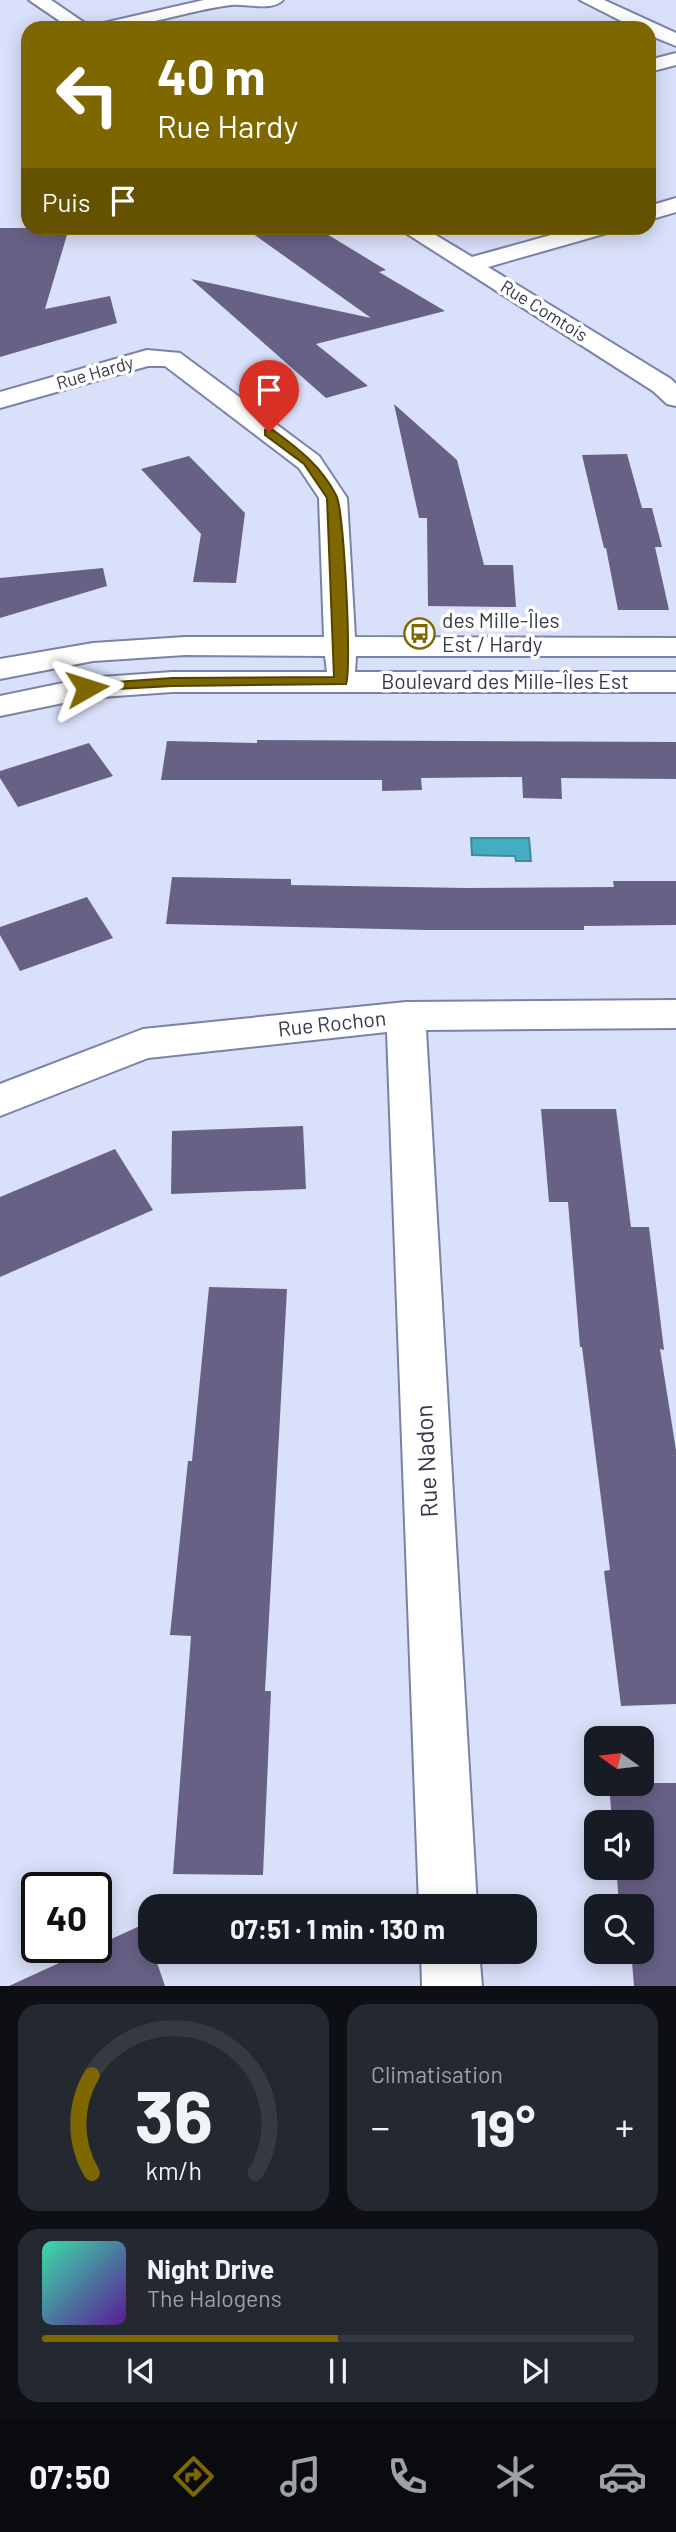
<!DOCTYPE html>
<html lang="fr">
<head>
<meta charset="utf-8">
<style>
	body { margin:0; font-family:Barlow,sans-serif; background:#242831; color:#f1f3f6; height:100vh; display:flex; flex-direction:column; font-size:26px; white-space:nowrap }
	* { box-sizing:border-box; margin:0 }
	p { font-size:23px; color:#9ea1a6 }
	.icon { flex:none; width:38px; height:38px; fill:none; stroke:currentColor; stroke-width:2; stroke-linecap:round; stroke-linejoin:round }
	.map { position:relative; height:1986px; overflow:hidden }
	.drawer { display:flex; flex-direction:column; gap:18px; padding:18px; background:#0d0f14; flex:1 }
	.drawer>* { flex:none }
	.banner { position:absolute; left:21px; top:21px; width:635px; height:214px; border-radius:21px; box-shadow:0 4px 18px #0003; background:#7f6700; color:#fff; overflow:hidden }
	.needle { width:46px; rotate:284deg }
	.controls { position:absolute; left:584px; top:1726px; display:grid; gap:14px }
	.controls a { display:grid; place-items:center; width:70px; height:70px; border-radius:14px; background:#171b24; box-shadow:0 4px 18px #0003; font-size:35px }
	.speed { position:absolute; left:21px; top:1872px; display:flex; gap:14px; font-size:35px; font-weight:700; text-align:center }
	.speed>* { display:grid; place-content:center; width:91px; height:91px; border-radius:50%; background:#171b24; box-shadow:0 4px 18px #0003; line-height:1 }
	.speed .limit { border:4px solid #111; border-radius:10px; background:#fff; color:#111 }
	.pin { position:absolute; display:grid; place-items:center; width:60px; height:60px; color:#fff; margin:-72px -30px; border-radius:50% 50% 50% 0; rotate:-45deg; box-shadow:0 0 7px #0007 }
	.pin .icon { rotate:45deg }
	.me { position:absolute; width:77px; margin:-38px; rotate:84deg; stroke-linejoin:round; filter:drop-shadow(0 0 5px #0008) }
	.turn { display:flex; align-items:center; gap:24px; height:147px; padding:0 21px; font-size:32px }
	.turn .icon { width:91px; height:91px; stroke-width:2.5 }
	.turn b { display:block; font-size:49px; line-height:60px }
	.then { display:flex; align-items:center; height:66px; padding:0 21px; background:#0003; gap:14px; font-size:26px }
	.big { font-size:52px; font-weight:700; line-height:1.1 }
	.drawer .tile { flex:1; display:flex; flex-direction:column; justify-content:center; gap:10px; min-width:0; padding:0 24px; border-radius:21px; background:#242831 }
	.drawer .dial { align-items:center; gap:0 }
	.dial svg { height:182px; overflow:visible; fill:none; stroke:#363941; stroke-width:7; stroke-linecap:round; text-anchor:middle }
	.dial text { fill:#f1f3f6; stroke:none }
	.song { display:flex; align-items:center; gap:21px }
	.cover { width:84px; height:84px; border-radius:10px; background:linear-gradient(135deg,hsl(160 70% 55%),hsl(270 70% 35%)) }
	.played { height:7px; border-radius:4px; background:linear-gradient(90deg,#7f6700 50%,#363941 50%) }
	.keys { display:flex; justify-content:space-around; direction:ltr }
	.heat { display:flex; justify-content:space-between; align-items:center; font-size:38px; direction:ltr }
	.drawer .tiles { flex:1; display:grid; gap:18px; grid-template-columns:1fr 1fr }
	.tile:last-child { grid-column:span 2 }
	.trip { position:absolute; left:138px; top:1894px; width:399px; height:70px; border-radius:21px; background:#171b24; box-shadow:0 4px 18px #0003; font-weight:700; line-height:70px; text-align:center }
	.dock { display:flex; height:112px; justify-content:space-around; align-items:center; background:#090b0e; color:#9ea1a6 }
	.dock .icon { width:49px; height:49px }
	.dock .current { color:#7f6700 }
	.dock b { font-size:32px; color:#f1f3f6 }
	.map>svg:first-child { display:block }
	.water { fill:#44adc2; stroke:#3f8a9d; stroke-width:2 }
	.building { fill:#686186 }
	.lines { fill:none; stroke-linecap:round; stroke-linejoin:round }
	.minor-casing { stroke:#7983a9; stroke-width:4 }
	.minor { fill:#fff; fill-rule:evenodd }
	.route { fill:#7f6700; stroke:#534300; stroke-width:2 }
	.labels { text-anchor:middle; stroke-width:7; stroke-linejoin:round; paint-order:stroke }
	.far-street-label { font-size:18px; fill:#343848; stroke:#fff }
	.poi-label { font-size:21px; fill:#343848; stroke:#fff; text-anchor:start }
	.street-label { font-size:21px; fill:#343848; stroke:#fff }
	.near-street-label { font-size:24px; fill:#343848; stroke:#fff }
</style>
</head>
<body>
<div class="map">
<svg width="676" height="1986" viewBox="0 0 676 1986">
	<rect width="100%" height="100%" fill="#d9e0f9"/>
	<polygon class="water" points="471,838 529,838 531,861 516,861 515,856 472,855"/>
	<g class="building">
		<polygon points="0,228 69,228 45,309 110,296 117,323 0,357"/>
		<polygon points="245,228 317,228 386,270 379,272 445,311 316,344 368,386 326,398 191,279 371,318"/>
		<polygon points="394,404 457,460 484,565 513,565 516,607 428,606 427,518 419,518"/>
		<polygon points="627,454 642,508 652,508 662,547 655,547 669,610 618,610 606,548 604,548 582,455"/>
		<polygon points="189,456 245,513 236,583 193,582 201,534 141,469"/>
		<polygon points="103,568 107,586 0,618 0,578"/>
		<polygon points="257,740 676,742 676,779 561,778 562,799 523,798 522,777 421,778 422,790 382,791 382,780 161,780 167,741 257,743"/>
		<polygon points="89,743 113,776 18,807 0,778 0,771"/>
		<polygon points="172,877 291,879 291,885 466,888 614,887 613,881 676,881 676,925 584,926 584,930 427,930 166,924"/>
		<polygon points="87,897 113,938 20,971 0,935 0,927"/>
		<polygon points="541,1109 616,1109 631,1227 649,1227 664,1350 660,1349 676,1450 676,1704 621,1706 604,1571 610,1570 582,1347 580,1347 568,1202 549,1202"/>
		<polygon points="303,1126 306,1189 171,1194 172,1131"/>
		<polygon points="115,1149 153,1210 0,1277 0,1197"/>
		<polygon points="209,1287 287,1289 265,1691 271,1691 263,1875 173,1874 191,1636 170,1635 188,1461 192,1461"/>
		<polygon points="609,1783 676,1783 676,1986 634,1986 631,1951 642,1951 642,1906 619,1903 616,1867 642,1867 642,1822 612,1822"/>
		<polygon points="144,1924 150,1951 153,1951 165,1986 9,1986"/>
	</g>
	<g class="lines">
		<defs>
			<g id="minor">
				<polygon points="29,0 51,0 92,28 70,28"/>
				<path d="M204 0H283C272 12 245 3 231 5 183 11 148 28 97 28L99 24Z"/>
				<polygon points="580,0 604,0 676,33 676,46 649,35 649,28 635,28"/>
				<polygon points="676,53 676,65 649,72 649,60"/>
				<polygon points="676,198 676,212 649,220 649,206"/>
				<polygon points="398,228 424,228 472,257 576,228 610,228 607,233 488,267 671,379 676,384 676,406 667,404 653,391"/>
				<polygon points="147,350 180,353 319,456 347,498 355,637 676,638 676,656 356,656 355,672 676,672 676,692 172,692 87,698 0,716 0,696 87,678 172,672 327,672 325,656 185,655 93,661 0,679 0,659 93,643 185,637 324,637 319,498 299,468 165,366 148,366 0,408 0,392"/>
				<polygon points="676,1000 676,1028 426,1030 477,1906 419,1906 387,1032 148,1058 0,1116 0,1084 143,1029 406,1002"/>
				<polygon points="421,1951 479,1951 482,1986 422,1986"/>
			</g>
		</defs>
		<use href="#minor" class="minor-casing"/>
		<use href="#minor" class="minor"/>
	</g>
	<path class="route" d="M265 430H273C299 449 321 466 336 495 344 509 352 669 346 684L172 686 82 691 80 688 87 684 172 678 334 677 327 498 304 464 265 435Z"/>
	<defs>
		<symbol id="bus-ring" viewBox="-11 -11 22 22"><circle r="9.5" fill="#fff" stroke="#7f6700" stroke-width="1.5"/><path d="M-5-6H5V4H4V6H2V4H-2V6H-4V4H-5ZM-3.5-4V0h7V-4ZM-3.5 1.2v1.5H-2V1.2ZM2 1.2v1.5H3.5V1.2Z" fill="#7f6700"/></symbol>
	</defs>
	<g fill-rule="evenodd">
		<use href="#bus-ring" x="402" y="616" width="35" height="35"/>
	</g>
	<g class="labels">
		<g class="far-street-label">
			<text transform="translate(544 311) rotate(32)" y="6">Rue Comtois</text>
			<text transform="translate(95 373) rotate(-16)" y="6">Rue Hardy</text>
		</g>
		<g class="poi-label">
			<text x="442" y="628">des Mille-Îles<tspan x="442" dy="24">Est / Hardy</tspan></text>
		</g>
		<g class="street-label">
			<text x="505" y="689">Boulevard des Mille-Îles Est</text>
			<text transform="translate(332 1024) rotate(-6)" y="7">Rue Rochon</text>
		</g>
		<g class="near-street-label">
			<text transform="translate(427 1461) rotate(-93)" y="8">Rue Nadon</text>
		</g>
	</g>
</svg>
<div class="controls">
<a><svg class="needle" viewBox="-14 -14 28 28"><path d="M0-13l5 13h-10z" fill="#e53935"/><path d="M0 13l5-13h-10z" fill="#9ea1a6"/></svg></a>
<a><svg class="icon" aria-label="sound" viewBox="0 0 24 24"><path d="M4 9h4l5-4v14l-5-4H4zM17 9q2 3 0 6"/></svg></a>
<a><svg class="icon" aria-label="search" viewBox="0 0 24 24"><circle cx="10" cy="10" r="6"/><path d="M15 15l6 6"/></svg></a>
</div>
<div class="speed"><div class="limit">40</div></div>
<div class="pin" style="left:269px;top:432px;background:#d93025"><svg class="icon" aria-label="arrive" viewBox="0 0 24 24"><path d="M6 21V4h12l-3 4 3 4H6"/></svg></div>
<svg class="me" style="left:87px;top:688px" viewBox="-20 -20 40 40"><path d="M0-17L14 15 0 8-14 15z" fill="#7f6700" stroke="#fff" stroke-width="4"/></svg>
<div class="trip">07:51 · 1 min · 130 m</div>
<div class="banner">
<div class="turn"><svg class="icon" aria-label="left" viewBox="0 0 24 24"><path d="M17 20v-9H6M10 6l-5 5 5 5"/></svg><div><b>40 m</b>Rue Hardy</div></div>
<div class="then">Puis<svg class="icon" aria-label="arrive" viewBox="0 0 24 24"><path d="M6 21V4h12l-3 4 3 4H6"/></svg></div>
</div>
</div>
<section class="drawer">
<div class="tiles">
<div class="tile dial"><svg viewBox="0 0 100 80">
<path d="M14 69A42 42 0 1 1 86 69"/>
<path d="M14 69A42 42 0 0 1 14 26" stroke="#7f6700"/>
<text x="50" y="56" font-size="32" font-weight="700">36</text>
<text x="50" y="72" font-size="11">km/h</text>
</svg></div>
<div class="tile"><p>Climatisation</p>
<div class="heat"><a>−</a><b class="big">19°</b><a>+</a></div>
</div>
<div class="tile">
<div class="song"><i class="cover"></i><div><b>Night Drive</b><p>The Halogens</p></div></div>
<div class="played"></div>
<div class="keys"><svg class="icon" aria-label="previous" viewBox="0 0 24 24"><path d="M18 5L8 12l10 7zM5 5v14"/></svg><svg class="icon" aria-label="pause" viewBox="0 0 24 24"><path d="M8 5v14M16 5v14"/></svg><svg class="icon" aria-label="next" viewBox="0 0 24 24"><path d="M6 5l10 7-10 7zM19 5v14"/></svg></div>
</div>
</div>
</section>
<nav class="dock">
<b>07:50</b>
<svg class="icon current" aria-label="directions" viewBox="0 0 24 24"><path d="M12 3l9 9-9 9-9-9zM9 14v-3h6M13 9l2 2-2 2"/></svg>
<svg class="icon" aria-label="music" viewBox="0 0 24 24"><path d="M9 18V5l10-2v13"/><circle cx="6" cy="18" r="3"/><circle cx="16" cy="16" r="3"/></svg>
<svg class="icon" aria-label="phone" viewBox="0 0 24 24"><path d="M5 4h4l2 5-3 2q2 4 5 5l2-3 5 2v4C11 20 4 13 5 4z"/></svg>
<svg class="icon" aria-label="climate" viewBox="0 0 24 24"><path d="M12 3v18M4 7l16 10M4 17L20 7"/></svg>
<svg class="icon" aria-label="car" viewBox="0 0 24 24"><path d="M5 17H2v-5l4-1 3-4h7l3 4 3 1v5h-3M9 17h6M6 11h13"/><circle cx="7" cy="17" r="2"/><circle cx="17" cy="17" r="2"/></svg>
</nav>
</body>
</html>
